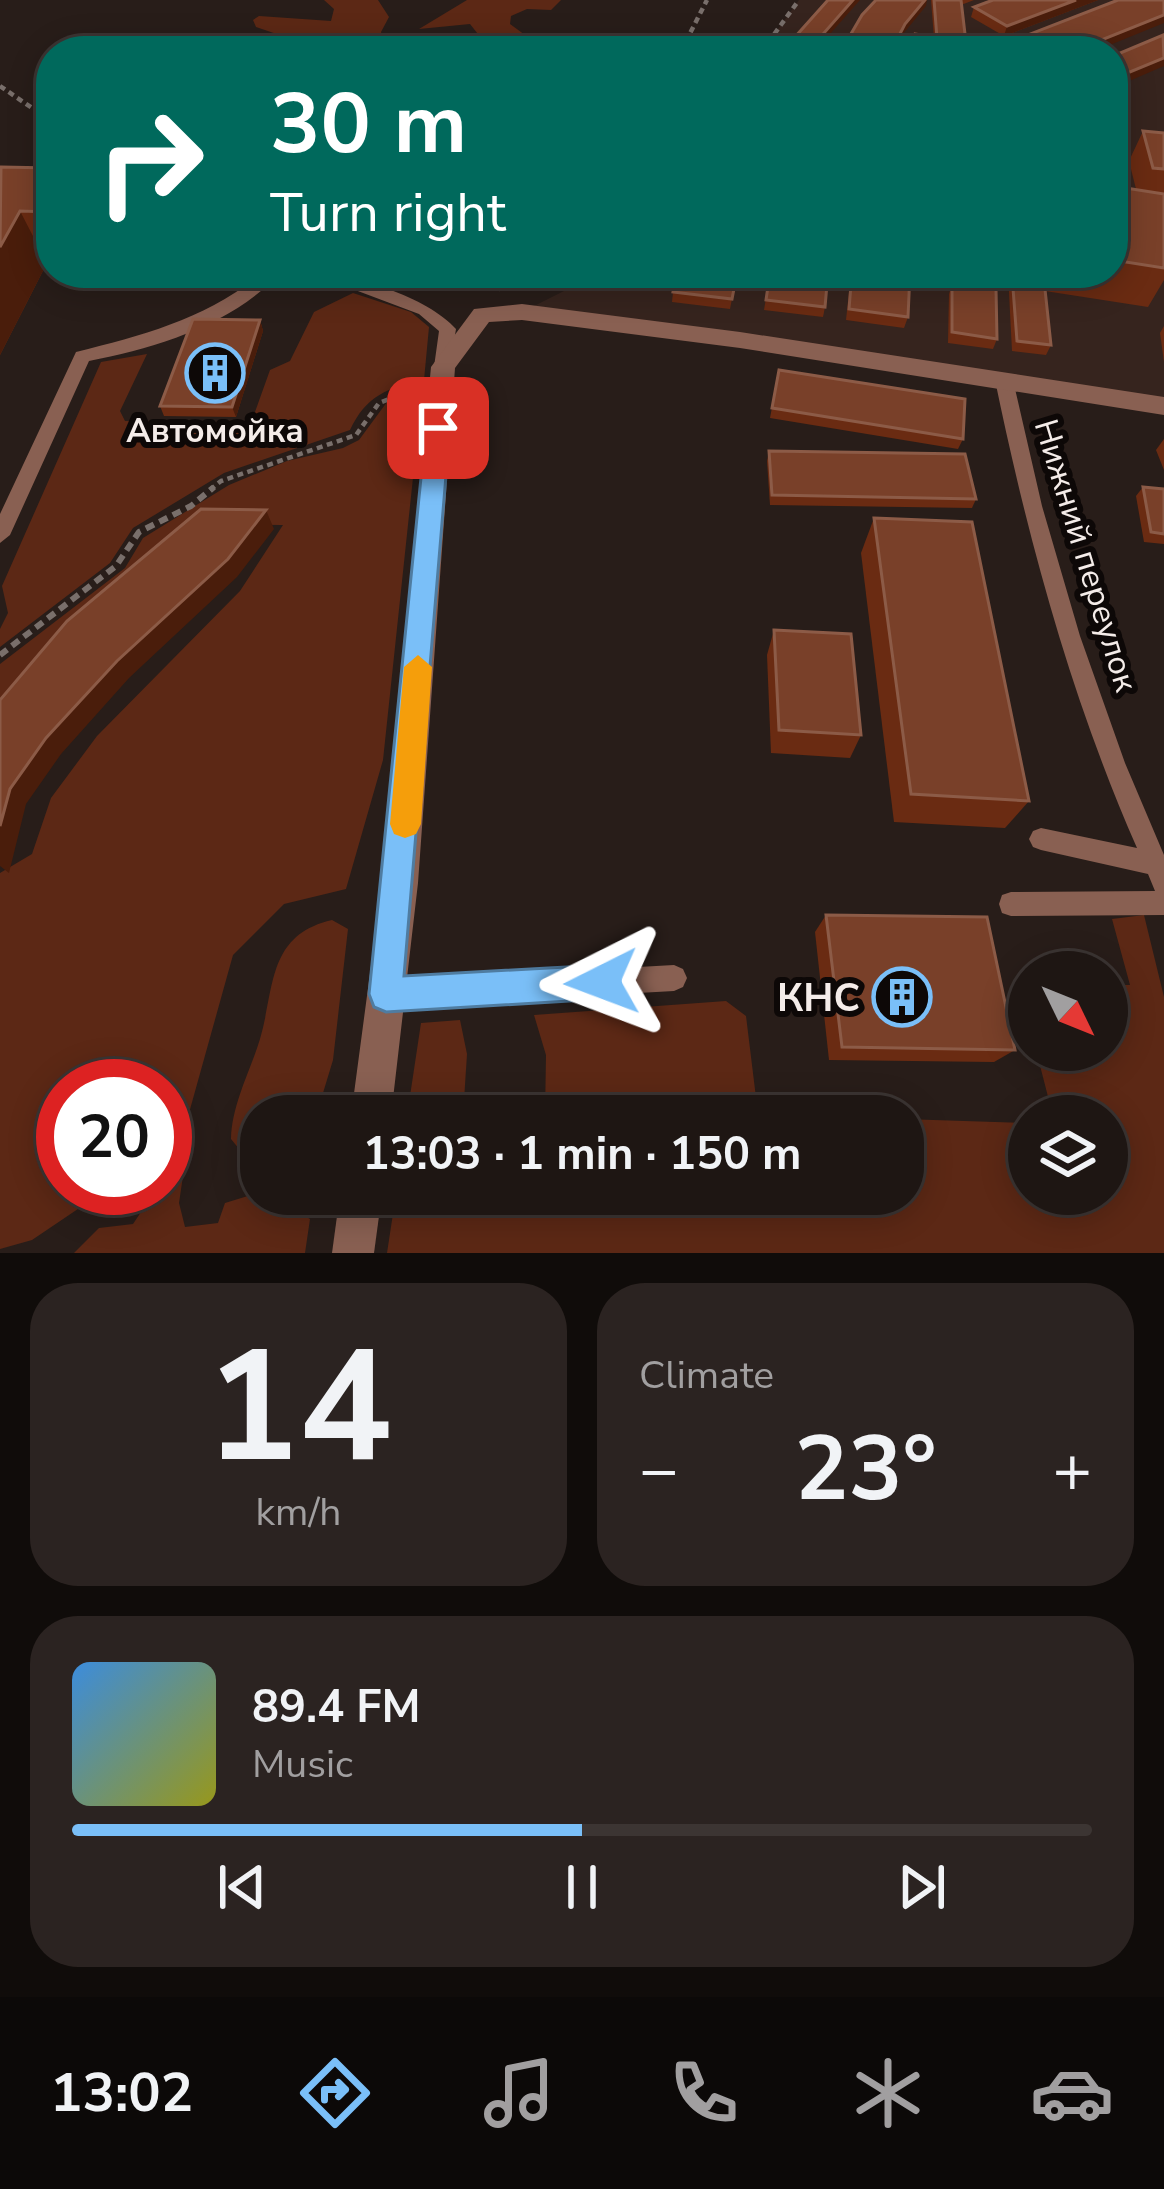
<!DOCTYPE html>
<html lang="en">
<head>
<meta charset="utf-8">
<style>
	body { margin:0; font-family:"Nunito Sans",sans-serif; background:#2b2321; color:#f1f3f6; height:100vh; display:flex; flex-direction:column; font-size:45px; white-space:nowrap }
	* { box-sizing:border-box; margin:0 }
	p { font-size:39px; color:#a19fa0 }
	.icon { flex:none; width:66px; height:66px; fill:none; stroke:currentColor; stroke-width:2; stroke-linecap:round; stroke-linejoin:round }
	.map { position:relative; height:1253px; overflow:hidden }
	.sheet { display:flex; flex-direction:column; gap:30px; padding:30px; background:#100c0a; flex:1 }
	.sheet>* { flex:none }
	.guide { position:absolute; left:36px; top:36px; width:1092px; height:252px; border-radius:48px; box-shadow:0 6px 30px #0003,0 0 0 3px #3c3533; background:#00695c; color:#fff; overflow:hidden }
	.needle { width:78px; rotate:133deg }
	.fabs { position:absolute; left:1008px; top:951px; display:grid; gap:24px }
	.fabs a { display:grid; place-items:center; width:120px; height:120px; border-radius:50%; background:#1e1613; box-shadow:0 6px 30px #0003,0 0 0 3px #3c3533; font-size:60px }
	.speed { position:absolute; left:36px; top:1059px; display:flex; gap:24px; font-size:60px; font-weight:700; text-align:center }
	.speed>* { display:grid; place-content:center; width:156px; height:156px; border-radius:50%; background:#1e1613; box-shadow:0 6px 30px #0003,0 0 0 3px #3c3533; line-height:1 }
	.speed .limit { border:18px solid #d22; background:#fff; color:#111 }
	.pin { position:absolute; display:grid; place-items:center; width:102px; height:102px; color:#fff; margin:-51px; border-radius:24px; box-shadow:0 6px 18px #0006 }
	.me { position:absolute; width:132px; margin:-66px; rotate:267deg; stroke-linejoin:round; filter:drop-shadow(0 0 9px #0008) }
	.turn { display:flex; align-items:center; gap:42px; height:252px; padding:0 36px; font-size:54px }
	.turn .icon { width:156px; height:156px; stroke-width:2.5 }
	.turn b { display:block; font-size:84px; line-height:102px }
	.big { font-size:90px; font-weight:700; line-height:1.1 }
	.sheet .card { flex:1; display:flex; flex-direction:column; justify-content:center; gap:18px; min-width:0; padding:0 42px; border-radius:48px; background:#2b2321 }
	.sheet .dial { align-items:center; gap:0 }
	.dial b { font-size:156px; line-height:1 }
	.song { display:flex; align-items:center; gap:36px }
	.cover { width:144px; height:144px; border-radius:18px; background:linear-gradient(135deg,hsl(210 70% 55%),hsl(60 70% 35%)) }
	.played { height:12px; border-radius:6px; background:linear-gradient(90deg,#7abff8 50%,#3c3533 50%) }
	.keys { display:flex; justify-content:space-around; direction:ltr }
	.heat { display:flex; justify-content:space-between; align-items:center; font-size:66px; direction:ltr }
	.sheet .tiles { flex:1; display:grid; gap:30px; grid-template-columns:1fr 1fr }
	.card:last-child { grid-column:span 2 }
	.trip { position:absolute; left:240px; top:1095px; width:684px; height:120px; border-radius:48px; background:#1e1613; box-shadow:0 6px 30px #0003,0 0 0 3px #3c3533; font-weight:700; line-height:120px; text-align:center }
	.tabs { display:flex; height:192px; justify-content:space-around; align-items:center; background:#0c0908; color:#a19fa0 }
	.tabs .icon { width:84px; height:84px }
	.tabs .selected { color:#7abff8 }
	.tabs b { font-size:54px; color:#f1f3f6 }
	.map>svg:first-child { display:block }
	.built { fill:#36241e }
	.green { fill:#5c2815 }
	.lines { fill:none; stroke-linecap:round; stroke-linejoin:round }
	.path-far1 { stroke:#796f6b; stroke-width:4.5; stroke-dasharray:6 4.5; stroke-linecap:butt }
	.path { stroke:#796f6b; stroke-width:6; stroke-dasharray:9 6; stroke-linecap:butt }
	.lane { fill:#896052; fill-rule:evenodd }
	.street { fill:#896052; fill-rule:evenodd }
	.wall { fill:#6a2b12 }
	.shaded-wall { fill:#4a1d0b }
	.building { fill:#794029; stroke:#8c5b47; stroke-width:3 }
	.route { fill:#7abff8; stroke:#4f7ca1; stroke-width:3 }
	.slow { fill:#f59e0b }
	.labels { text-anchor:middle; stroke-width:12; stroke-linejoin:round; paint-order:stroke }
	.poi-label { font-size:33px; font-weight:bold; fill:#f4ece9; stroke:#0d0807 }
	.street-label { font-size:33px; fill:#f4ece9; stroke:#0d0807 }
	.near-poi-label { font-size:39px; font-weight:bold; fill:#f4ece9; stroke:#0d0807; text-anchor:end }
</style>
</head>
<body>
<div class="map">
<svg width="1164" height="1253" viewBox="0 0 1164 1253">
	<rect width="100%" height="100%" fill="#281d19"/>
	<polygon class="built" points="799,0 1164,0 1164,406 522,312 600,273 1113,273 1113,51 762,51"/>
	<g class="green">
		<polygon points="324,0 378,0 389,17 381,32 386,51 327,51 256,27 253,20 259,16 331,21 334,9"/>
		<polygon points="467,0 561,0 551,10 527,9 511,16 510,24 525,35 500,51 489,48 470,24 419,29"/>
		<path d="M353 293 411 312 429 327 424 380C388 387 366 396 350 430L224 473 133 528 110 563 0 647V629L8 613 2 586 101 362 147 354 120 411 125 421 251 423 270 370 290 361 314 312Z"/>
		<polygon points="422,393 383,760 346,889 284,904 233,955 189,1113 165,1145 165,1086 63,1086 63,1188 109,1188 32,1240 0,1249 0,873 32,854 51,798 97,736 240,591 283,525 202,524 0,720 0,664 125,568 143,538 229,485 287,461 343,448 359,440 387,402"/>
		<polygon points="1144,915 1164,997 1164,1253 387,1253 396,1194 903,1194 903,1119 1029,1123 1029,1194 1107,1194 1107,1116 1053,1116 1036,1050 1107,1050 1107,985 1130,985 1112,919"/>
		<path d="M332 920 348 929 333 1060 316 1116H261V1159L244 1155 231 1139C232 1104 250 1072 260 1039 275 988 267 935 332 920Z"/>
		<polygon points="726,1001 746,1016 758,1114 798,1116 545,1116 546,1055 534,1015"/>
		<polygon points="460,1020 467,1054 463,1116 407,1116 421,1023"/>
		<polygon points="183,1176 179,1203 185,1227 218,1223 225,1203 261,1192 310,1219 305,1253 74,1253 99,1228 133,1224 157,1188 165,1188 165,1179"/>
	</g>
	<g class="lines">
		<g class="path-far1">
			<polyline points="681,51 707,0"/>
			<polyline points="762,51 799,0"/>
			<polyline points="0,86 51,121"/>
			<polyline points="498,290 508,273"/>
			<polyline points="210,490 221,481 356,435 379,403 415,389"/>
		</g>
		<polyline class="path" points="0,655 116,566 139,532 191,506 214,487"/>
		<g class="lane">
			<path d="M262 273H280C232 325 156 348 89 361L10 535 0 543V514L76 352C144 335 206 319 262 273Z"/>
			<path d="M310 273C352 273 428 297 456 329L449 371H437L434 367 439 331 419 314Z"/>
			<path d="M1004 374 1013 380 1042 506 1080 636 1125 763 1164 855V915L1011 916 1002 913 999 904 1002 895 1011 892 1155 891 1148 874 1041 850 1033 847 1029 839 1033 831 1041 828 1137 848C1071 698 1028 540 995 380Z"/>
			<polygon points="674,965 683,969 687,978 683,987 674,991 386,1007 377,1003 373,994 377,985 386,981"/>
		</g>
		<g class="street">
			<polygon points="522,304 740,332 1164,397 1164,415 740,348 522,320 489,322 455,368 418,883 391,1116 351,1116 382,883 431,367 474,309"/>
			<polygon points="340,1194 382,1194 374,1253 332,1253"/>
		</g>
	</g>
	<g class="wall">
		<polygon points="931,0 974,0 961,5 967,51 935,51"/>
		<polygon points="993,0 1098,0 1004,36 971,17 974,7"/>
		<polygon points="1143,131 1164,133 1164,280 1148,307 1045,291 1051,345 1046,355 1012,351 1008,273 1113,273 1113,186 1136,189 1129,161"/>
		<polygon points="51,168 51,264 47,263 0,355 0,169"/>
		<polygon points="737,273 730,309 672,302 673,292"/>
		<polygon points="770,273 825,307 823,317 764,310"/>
		<polygon points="851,273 910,273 908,317 904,328 846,320"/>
		<polygon points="952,273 994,273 994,275 990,286 953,282"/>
		<polygon points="952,284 997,339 993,349 948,343 949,294"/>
		<polygon points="260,320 263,331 236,417 164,416 160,406"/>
		<polygon points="1164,326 1164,362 1160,333"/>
		<polygon points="779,370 963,439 958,449 770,418"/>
		<polygon points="1164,439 1164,470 1156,450"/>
		<polygon points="769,451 976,499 972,508 770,505 767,461"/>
		<polygon points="1143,487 1164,489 1164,544 1144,542 1136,496"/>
		<polygon points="874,518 1029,801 1005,828 894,822 861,553"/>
		<polygon points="774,630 861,735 850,758 771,753 767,655"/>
		<polygon points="826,915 1015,1050 994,1062 829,1060 815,932"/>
	</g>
	<g class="shaded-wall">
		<polygon points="853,0 860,0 815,51 811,51 816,42"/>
		<polygon points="925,0 927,0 926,6 903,34 894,51 891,51 905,24"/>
		<polygon points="1076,0 1098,0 1004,36 1007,26"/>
		<polygon points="1164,15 1164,23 1095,51 1074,51"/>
		<polygon points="1164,58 1164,66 1113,88 1113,79"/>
		<polygon points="20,211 47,263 0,355 0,247"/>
		<polygon points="260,320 263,331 236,417 232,407"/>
		<polygon points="266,510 274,529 237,577 129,678 61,754 26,804 9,873 0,866 0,826 10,789 46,738 117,661"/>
	</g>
	<g class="building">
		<polygon points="828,0 853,0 816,42 811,51 786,51 795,37"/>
		<polygon points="876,0 925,0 905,24 891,51 841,51 862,15"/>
		<polygon points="934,0 961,0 967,51 938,51"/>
		<polygon points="993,0 1076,0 1007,26 974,7"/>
		<polygon points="1118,0 1164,0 1164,15 1074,51 999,51 994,48"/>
		<polygon points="915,34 934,37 929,51 909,51"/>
		<polygon points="1163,35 1164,58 1113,79 1113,56"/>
		<polygon points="1143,131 1164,133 1164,169 1153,168"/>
		<polygon points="1,167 51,168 51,212 20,211 0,247"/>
		<polygon points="1113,186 1164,194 1164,268 1113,260"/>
		<polygon points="677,273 737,273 732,299 673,292"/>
		<polygon points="770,273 828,273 825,307 766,300"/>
		<polygon points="852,273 910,273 908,317 849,309"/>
		<polygon points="1012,275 1044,280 1051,345 1017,341"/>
		<polygon points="952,284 996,289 997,339 952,332"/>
		<polygon points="193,319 260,320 232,407 160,406"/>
		<polygon points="779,370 965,399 963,439 772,408"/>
		<polygon points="769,451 965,454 976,499 772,495"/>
		<polygon points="1143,487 1164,489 1164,534 1151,532"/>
		<polygon points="201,509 266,510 228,559 117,661 46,738 10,789 0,826 0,700 67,621"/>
		<polygon points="874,518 972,522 1029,801 911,794"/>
		<polygon points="774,630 851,634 861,735 779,730"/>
		<polygon points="826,915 987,917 1015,1050 842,1047"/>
		<polygon points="472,1100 536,1102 535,1116 470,1116"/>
	</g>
	<polygon class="route" points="438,419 450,428 404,976 602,965 614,970 619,982 614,994 602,999 386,1012 374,1007 369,994 426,428"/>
	<polygon class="slow" points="418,655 432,667 421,824 416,834 405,838 394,834 390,824 404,667"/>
	<defs>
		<symbol id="building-ring" viewBox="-11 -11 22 22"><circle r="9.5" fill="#0d0807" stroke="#7abff8" stroke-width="1.5"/><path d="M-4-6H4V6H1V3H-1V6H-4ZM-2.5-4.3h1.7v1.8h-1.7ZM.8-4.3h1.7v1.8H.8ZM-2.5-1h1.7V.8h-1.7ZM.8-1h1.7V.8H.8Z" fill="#7abff8"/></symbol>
	</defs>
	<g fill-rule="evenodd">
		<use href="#building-ring" x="182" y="340" width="66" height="66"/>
		<use href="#building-ring" x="869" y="964" width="66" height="66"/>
	</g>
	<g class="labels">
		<g class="poi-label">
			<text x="215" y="442">Автомойка</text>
		</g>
		<g class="street-label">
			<text transform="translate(1087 555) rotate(73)" y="12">Нижний переулок</text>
		</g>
		<g class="near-poi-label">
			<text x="860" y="1011">КНС</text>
		</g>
	</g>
</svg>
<div class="fabs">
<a><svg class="needle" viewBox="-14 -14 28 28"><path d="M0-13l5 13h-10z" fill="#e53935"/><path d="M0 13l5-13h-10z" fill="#a19fa0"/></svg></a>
<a><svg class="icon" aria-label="layers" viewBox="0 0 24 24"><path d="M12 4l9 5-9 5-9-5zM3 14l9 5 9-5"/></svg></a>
</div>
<div class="speed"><div class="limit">20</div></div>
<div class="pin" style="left:438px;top:428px;background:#d93025"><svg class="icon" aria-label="arrive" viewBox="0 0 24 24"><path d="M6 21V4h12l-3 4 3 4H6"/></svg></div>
<svg class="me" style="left:602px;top:982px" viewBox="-20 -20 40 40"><path d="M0-17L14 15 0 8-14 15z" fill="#7abff8" stroke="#fff" stroke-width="4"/></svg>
<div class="trip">13:03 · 1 min · 150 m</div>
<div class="guide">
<div class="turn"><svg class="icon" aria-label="right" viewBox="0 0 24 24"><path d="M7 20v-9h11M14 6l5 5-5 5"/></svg><div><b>30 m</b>Turn right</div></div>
</div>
</div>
<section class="sheet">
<div class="tiles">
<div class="card dial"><b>14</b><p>km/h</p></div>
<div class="card"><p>Climate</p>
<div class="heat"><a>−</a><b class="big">23°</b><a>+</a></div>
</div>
<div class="card">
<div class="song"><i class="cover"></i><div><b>89.4 FM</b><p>Music</p></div></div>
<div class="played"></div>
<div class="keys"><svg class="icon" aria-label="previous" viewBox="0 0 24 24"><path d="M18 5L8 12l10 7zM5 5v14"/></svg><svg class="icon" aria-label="pause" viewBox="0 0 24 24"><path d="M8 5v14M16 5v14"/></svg><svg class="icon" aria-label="next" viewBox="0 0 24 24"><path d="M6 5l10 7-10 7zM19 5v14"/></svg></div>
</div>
</div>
</section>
<nav class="tabs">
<b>13:02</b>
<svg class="icon selected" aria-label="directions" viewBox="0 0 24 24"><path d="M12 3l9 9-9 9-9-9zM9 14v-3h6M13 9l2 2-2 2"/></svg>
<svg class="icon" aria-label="music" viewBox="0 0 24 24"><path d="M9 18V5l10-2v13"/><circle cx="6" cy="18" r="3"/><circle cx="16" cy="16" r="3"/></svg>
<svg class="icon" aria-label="phone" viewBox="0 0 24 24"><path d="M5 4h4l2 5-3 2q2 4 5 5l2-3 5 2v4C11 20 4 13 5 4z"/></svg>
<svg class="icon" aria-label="climate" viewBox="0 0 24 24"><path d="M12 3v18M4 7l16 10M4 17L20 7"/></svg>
<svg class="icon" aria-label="car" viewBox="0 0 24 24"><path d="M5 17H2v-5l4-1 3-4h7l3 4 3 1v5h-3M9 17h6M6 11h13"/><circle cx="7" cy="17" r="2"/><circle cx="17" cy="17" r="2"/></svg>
</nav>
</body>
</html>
